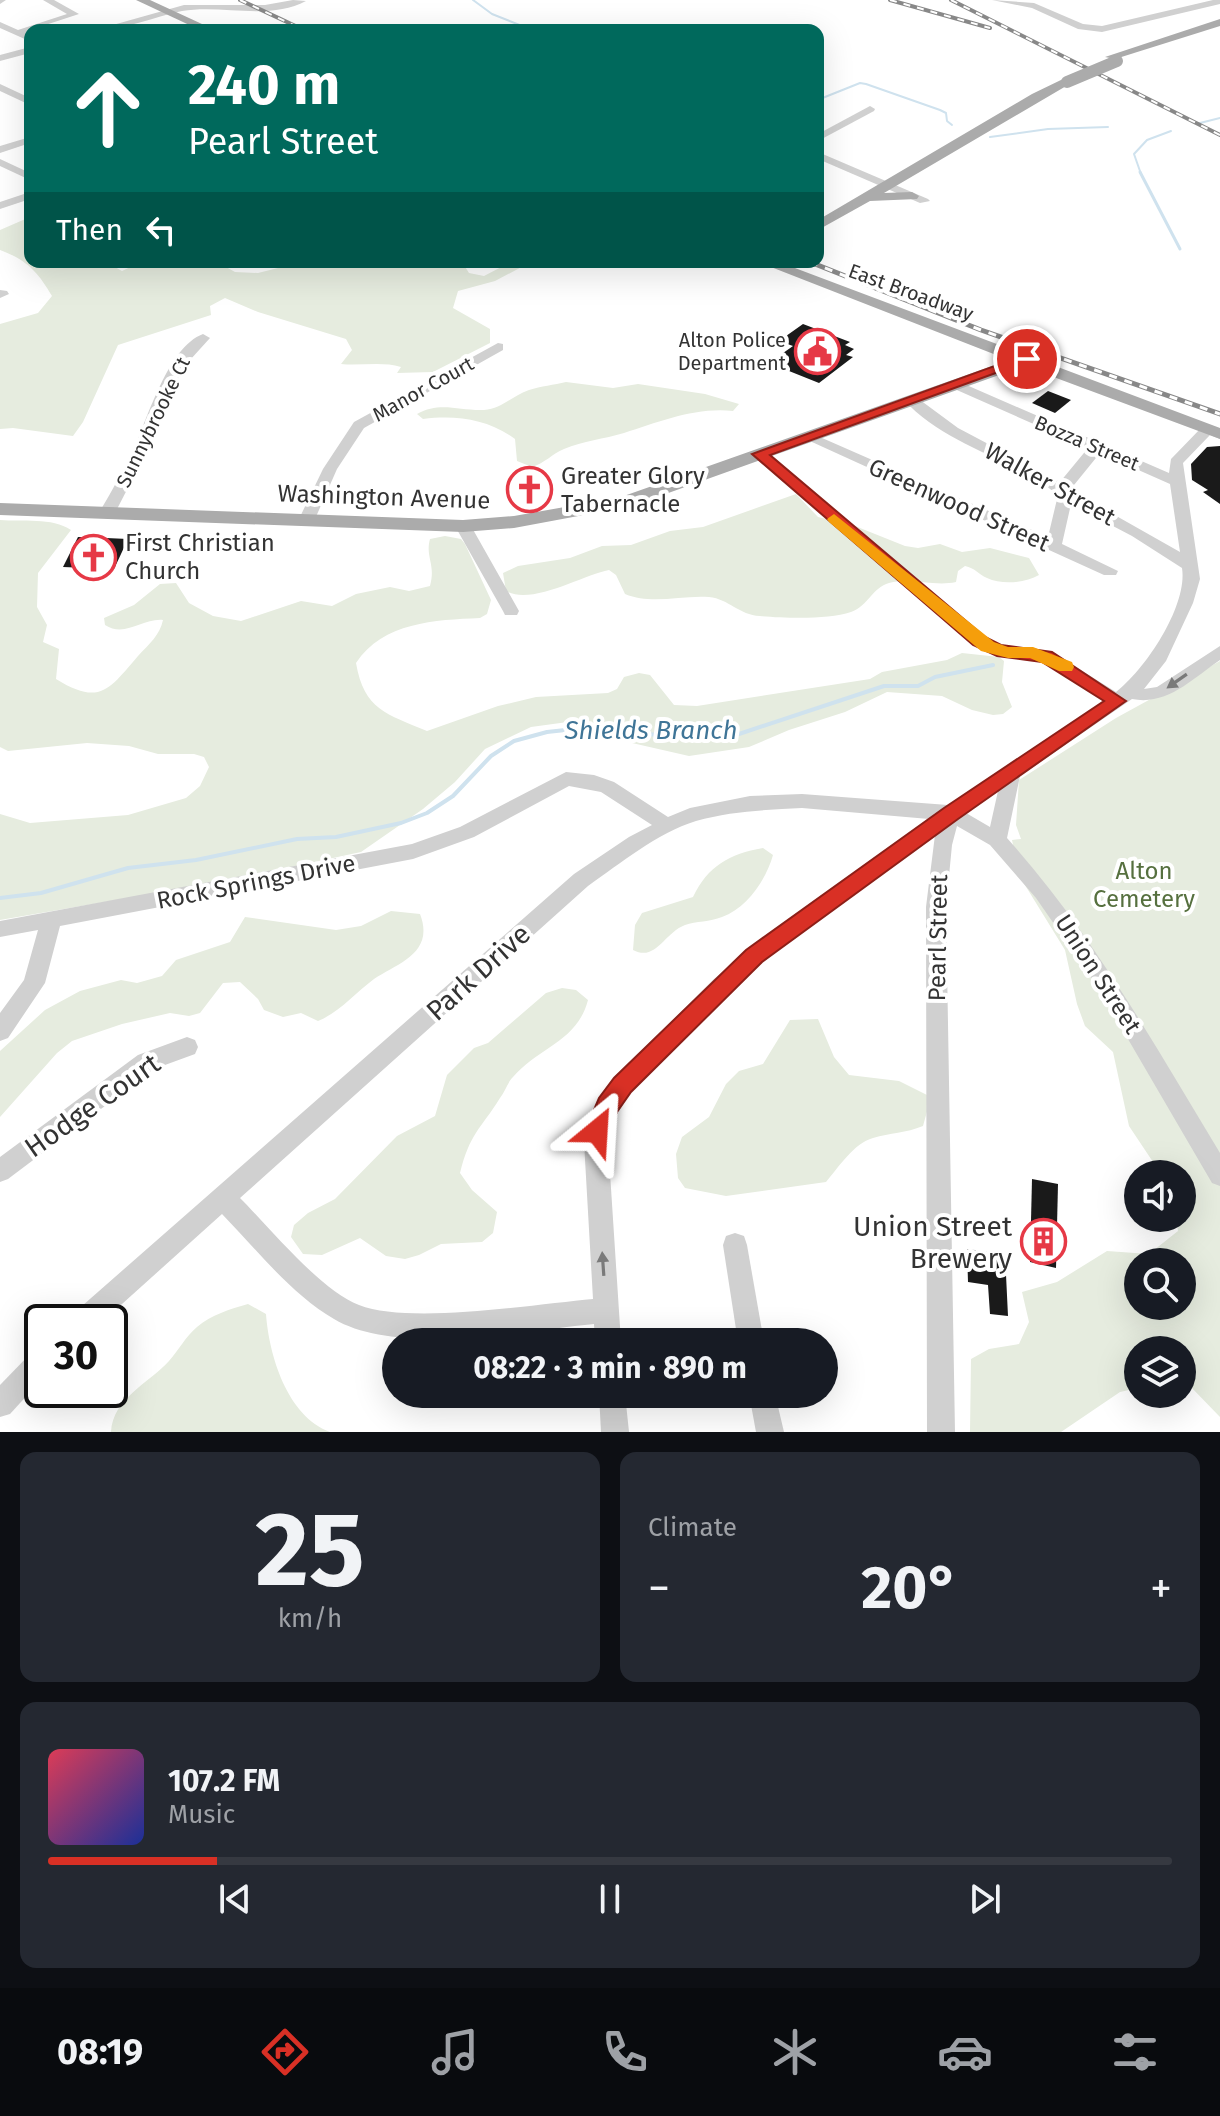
<!DOCTYPE html>
<html lang="en">
<head>
<meta charset="utf-8">
<style>
	body { margin:0; font-family:"Fira Sans",sans-serif; background:#242831; color:#f1f3f6; height:100vh; display:flex; flex-direction:column; font-size:30px; white-space:nowrap }
	* { box-sizing:border-box; margin:0 }
	p { font-size:26px; color:#9ea1a6 }
	.icon { flex:none; width:44px; height:44px; fill:none; stroke:currentColor; stroke-width:2; stroke-linecap:round; stroke-linejoin:round }
	.map { position:relative; height:1432px; overflow:hidden }
	.details { display:flex; flex-direction:column; gap:20px; padding:20px; background:#0d0f14; flex:1 }
	.details>* { flex:none }
	.hud { position:absolute; left:24px; top:24px; width:800px; height:244px; border-radius:16px; box-shadow:0 8px 32px #0002; background:#00695c; color:#fff; overflow:hidden }
	.tools { position:absolute; left:1124px; top:1160px; display:grid; gap:16px }
	.tools a { display:grid; place-items:center; width:72px; height:72px; border-radius:50%; background:#171b24; box-shadow:0 8px 32px #0002; font-size:40px }
	.speed { position:absolute; left:24px; top:1304px; display:flex; gap:16px; font-size:40px; font-weight:700; text-align:center }
	.speed>* { display:grid; place-content:center; width:104px; height:104px; border-radius:50%; background:#171b24; box-shadow:0 8px 32px #0002; line-height:1 }
	.speed .limit { border:4px solid #111; border-radius:12px; background:#fff; color:#111 }
	.pin { position:absolute; display:grid; place-items:center; width:68px; height:68px; color:#fff; margin:-34px; border:4px solid #fff; border-radius:50%; box-shadow:0 2px 8px #0007 }
	.me { position:absolute; width:88px; margin:-44px; rotate:27deg; stroke-linejoin:round; filter:drop-shadow(0 0 6px #0008) }
	.turn { display:flex; align-items:center; gap:28px; height:168px; padding:0 32px; font-size:36px }
	.turn .icon { width:104px; height:104px; stroke-width:2.5 }
	.turn b { display:block; font-size:56px; line-height:68px }
	.then { display:flex; align-items:center; height:76px; padding:0 32px; background:#0003; gap:16px; font-size:30px }
	.big { font-size:60px; font-weight:700; line-height:1.1 }
	.details .tile { flex:1; display:flex; flex-direction:column; justify-content:center; gap:12px; min-width:0; padding:0 28px; border-radius:16px; background:#242831 }
	.details .dial { align-items:center; gap:0 }
	.dial b { font-size:104px; line-height:1 }
	.song { display:flex; align-items:center; gap:24px }
	.cover { width:96px; height:96px; border-radius:12px; background:linear-gradient(135deg,hsl(350 70% 55%),hsl(230 70% 35%)) }
	.played { height:8px; border-radius:4px; background:linear-gradient(90deg,#d93025 15%,#363941 15%) }
	.keys { display:flex; justify-content:space-around; direction:ltr }
	.heat { display:flex; justify-content:space-between; align-items:center; font-size:44px; direction:ltr }
	.details .tiles { flex:1; display:grid; gap:20px; grid-template-columns:1fr 1fr }
	.tile:last-child { grid-column:span 2 }
	.trip { position:absolute; left:382px; top:1328px; width:456px; height:80px; border-radius:40px; background:#171b24; box-shadow:0 8px 32px #0002; font-weight:700; line-height:80px; text-align:center }
	.menu { display:flex; height:128px; justify-content:space-around; align-items:center; background:#090b0e; color:#9ea1a6 }
	.menu .icon { width:56px; height:56px }
	.menu .active { color:#d93025 }
	.menu b { font-size:36px; color:#f1f3f6 }
	.map>svg:first-child { display:block }
	.green { fill:#e6ecdf; fill-rule:evenodd }
	.lines { fill:none; stroke-linecap:round; stroke-linejoin:round }
	.stream-far2 { stroke:#cfe2ee; stroke-width:2 }
	.stream-far1 { stroke:#cfe2ee; stroke-width:3 }
	.stream { stroke:#cfe2ee; stroke-width:4 }
	.building { fill:#1a1a1a }
	.minor { fill:#d0d0d0; fill-rule:evenodd }
	.major { fill:#ababab; fill-rule:evenodd }
	.rail-far1-casing { stroke:#888; stroke-width:4 }
	.rail-casing { stroke:#888; stroke-width:5 }
	.rail-far1 { stroke:#fff; stroke-width:2; stroke-dasharray:7; stroke-linecap:butt }
	.rail { stroke:#fff; stroke-width:3; stroke-dasharray:8; stroke-linecap:butt }
	.major-bridge { stroke:#ababab; stroke-width:12 }
	.oneway { fill:#7a7a7a }
	.route { fill:#d93025; stroke:#8d1f18; stroke-width:2 }
	.slow { fill:#f59e0b }
	.labels { text-anchor:middle; stroke-width:8; stroke-linejoin:round; paint-order:stroke }
	.far-street-label { font-size:20px; fill:#333; stroke:#fff }
	.far-poi-label { font-size:20px; fill:#333; stroke:#fff; text-anchor:end }
	.poi-label { font-size:24px; fill:#333; stroke:#fff; text-anchor:start }
	.street-label { font-size:24px; fill:#333; stroke:#fff }
	.park-label { font-size:24px; fill:#56703f; stroke:#fff }
	.water-label { font-size:26px; font-style:italic; fill:#3f7597; stroke:#fff }
	.near-street-label { font-size:28px; fill:#333; stroke:#fff }
	.near-poi-label { font-size:28px; fill:#333; stroke:#fff; text-anchor:end }
</style>
</head>
<body>
<div class="map">
<svg width="1220" height="1432" viewBox="0 0 1220 1432">
	<rect width="100%" height="100%" fill="#fff"/>
	<g class="green">
		<path d="M30 217V262H106L122 271 141 262H217L235 272 258 273 302 262H462L469 273 484 276 511 262H531L495 281 458 291 453 308 490 329V343L433 372 397 373 401 367C382 361 361 366 341 364L352 350 346 339 258 312 225 298 210 306 211 315 118 345 83 422 73 436 13 428 0 429V324L38 313 52 296C38 272 27 260 0 250V230Z"/>
		<path d="M566 382 613 388 638 384 705 394 739 404 733 411C695 407 659 422 624 433 604 439 583 441 564 449 552 454 545 463 532 467L517 461 515 439C487 419 457 415 423 419L417 414C440 401 459 411 484 410 502 409 513 395 529 390 541 386 554 385 566 382Z"/>
		<path d="M796 494 818 517 855 526 905 546 918 548 940 544 962 552 990 548 1029 558 1039 575C1025 583 1002 585 987 578 978 574 975 568 965 566L958 571 956 582C934 587 911 577 889 583 873 587 868 606 851 612 828 620 784 618 760 616 739 615 729 599 709 597 681 595 652 605 625 594L616 575 609 570C583 575 531 606 506 591L503 573 518 566 570 558 602 546 631 545 670 531 703 527Z"/>
		<path d="M0 520C22 522 52 517 71 530L38 573 37 607 47 625 43 642 59 649 56 679C101 707 110 688 138 656 149 644 160 635 163 620 143 618 125 638 105 625L104 618 134 605 160 584 176 583 189 603 213 616 241 621 301 601 332 606 356 594 390 587 409 591 430 586C436 564 425 557 430 539L445 536 461 539 465 544 491 600 487 614 480 618C435 620 383 622 356 663 364 710 387 714 427 731L498 706 536 697 608 693 617 689 624 677 639 673 650 675 674 705 697 706 870 679 882 672 947 660 962 653 999 657 1004 661 1002 682 1012 707 1003 714 993 715 972 710 942 696 887 692 845 712 789 730 749 747 689 756 632 743 575 721 531 727 485 749 455 782 423 809 361 852 221 882 0 920V814L30 823 128 815 186 798 200 786 209 767 204 757 194 754H158L129 746 87 743 8 751 0 747Z"/>
		<path d="M1220 661V1417L1189 1385H1182V1350H1138V1388L1120 1392 1061 1432H970L971 1359 989 1349 1019 1344 1029 1322 1022 1292 1057 1282 1107 1251 1149 1254 1178 1231 1176 1218H1182V1174H1161L1129 1126 1113 1052 1085 1026 1077 1004 1065 950 1020 877 1012 840 1021 839 1016 825 1019 780 1116 718ZM1138 1262H1182V1306H1138Z"/>
		<path d="M763 848 773 855C766 880 747 908 722 917 710 922 696 921 685 925 664 933 656 962 633 950L635 925 642 913 693 897C708 866 729 854 763 848Z"/>
		<path d="M391 911 420 914C435 953 398 963 374 979 355 993 340 1012 318 1021L301 1013 283 1017 264 1010 258 999 240 982 223 983 200 1013 189 1016 170 1013 122 1024 72 1041 57 1053 0 1117V1051L45 1010 80 991 121 980 137 983 162 976 176 960 230 942 245 917 336 930 361 926Z"/>
		<path d="M562 988 576 990 588 1000C577 1042 539 1047 513 1077 507 1083 505 1092 500 1098 480 1130 470 1133 460 1173L472 1190 497 1212 493 1233 482 1242 441 1244 419 1255 405 1259 386 1256 360 1238 322 1255 303 1254 291 1237 294 1225 308 1213 335 1199 397 1136 435 1116 447 1075 474 1048 488 1043 546 993Z"/>
		<path d="M818 1019 834 1057 849 1075 899 1081 931 1097 923 1126C906 1133 890 1133 873 1138 854 1143 838 1168 826 1182L726 1196 685 1188 678 1178 676 1154 682 1137 709 1117 726 1084 739 1071 763 1064 790 1020Z"/>
		<path d="M248 1304 266 1314C269 1355 287 1416 330 1432H111C113 1398 148 1384 169 1361 178 1351 186 1336 197 1327 211 1315 230 1309 248 1304Z"/>
	</g>
	<g class="lines">
		<g class="stream-far2">
			<polyline points="473,0 492,14 532,30"/>
			<polyline points="820,99 860,83 866,84 940,110 946,113 947,121 952,125"/>
			<polyline points="1200,123 1220,118"/>
			<polyline points="990,137 1048,129 1108,127"/>
			<polyline points="1141,174 1134,154 1147,140 1171,131"/>
		</g>
		<polyline class="stream-far1" points="1140,172 1180,249"/>
		<polyline class="stream" points="0,898 41,893 128,868 196,860 297,839 336,837 401,823 427,813 453,796 491,756 514,741 547,732 584,728 658,735 739,734 884,686 918,686 935,677 993,665"/>
	</g>
	<g class="building">
		<polygon points="803,324 850,342 845,345 854,349 846,355 853,357 819,383 769,363 793,346 779,341"/>
		<polygon points="1048,391 1071,400 1055,413 1032,403"/>
		<polygon points="1220,446 1220,504 1203,492 1208,490 1192,480 1191,464 1207,447"/>
		<polygon points="535,473 548,503 524,507 512,477"/>
		<polygon points="78,537 106,538 128,539 114,569 63,567"/>
		<polygon points="1032,1179 1058,1184 1056,1268 1030,1262"/>
		<polygon points="967,1249 1005,1254 1008,1316 990,1314 988,1285 968,1282"/>
	</g>
	<g class="lines">
		<g class="minor">
			<polygon points="0,0 6,0 0,4"/>
			<polygon points="43,0 54,0 79,14 30,30 26,33 30,35 27,40 0,28 0,22 18,30 67,14"/>
			<path d="M293 0 306 1C269 21 222 4 182 11 153 17 125 30 95 30L184 5H265Z"/>
			<polygon points="992,0 1034,3 1083,24 1102,26 1213,0 1220,0 1220,4 1102,32 1078,29 1032,8"/>
			<polygon points="30,47 30,53 0,61 0,55"/>
			<polygon points="0,84 30,98 30,105 0,91"/>
			<polygon points="870,106 875,109 874,111 818,141 818,134"/>
			<polygon points="30,137 30,143 0,153 0,146"/>
			<polygon points="818,152 928,199 930,201 920,203 818,159"/>
			<polygon points="0,159 30,173 30,180 0,166"/>
			<polygon points="30,192 30,199 0,209 0,202"/>
			<polygon points="0,290 7,291 9,294 0,298"/>
			<path d="M203 334 210 338 190 360 178 379 148 449 116 511 113 514H103L100 511C112 491 123 471 133 450 148 418 168 347 203 334Z"/>
			<polygon points="498,343 503,344 503,350 364,428 337,469 315,519 312,522 302,522 299,519 323,469 354,422"/>
			<path d="M955 380 1169 473 1171 459 1203 426 1220 429V439L1210 435 1183 463 1200 579 1193 603 1166 661 1144 689 1157 687 1220 646V660C1192 679 1167 706 1132 699L1020 776 1007 838C1093 934 1154 1044 1220 1153V1186L1212 1183 1097 986 1036 898 990 845 957 826 952 845 946 907 955 1432H927L926 907 935 835 782 946 730 991 631 1092 610 1125 608 1142 621 1342H595L594 1324C523 1331 396 1356 334 1319 291 1294 257 1250 222 1214L102 1322H70L74 1313 574 874 629 837 652 825 601 792 569 786 474 837 413 859 60 926 45 983 8 1038 0 1041V1013L24 980 38 930 0 937V921L412 844 460 827 566 772 594 775 614 782 668 817 690 808 750 796 802 794 948 805 1104 701 1042 661 997 656 973 645 755 457V451H765L985 637 1001 645 1052 652 1116 692C1145 670 1188 606 1182 568L1132 536 1071 504 1062 544 1118 571 1116 575H1104L801 437 808 433 813 434 1048 537 1058 495C1011 458 945 445 904 400L906 397H916L958 428 1060 482 1088 448 950 387 948 384ZM1100 453 1170 484 1180 552 1074 492V485ZM998 791 990 827 966 813ZM802 808 929 819 768 934 714 979 615 1078 591 1114 584 1142 593 1299C536 1304 410 1325 359 1305 320 1290 270 1228 240 1198L588 886C621 863 657 833 696 821 731 811 766 810 802 808Z"/>
			<polygon points="463,521 471,526 519,611 517,615 505,615 503,611 455,526"/>
			<polygon points="187,1037 195,1040 198,1047 195,1054 154,1069 8,1179 0,1182 0,1157 138,1055"/>
			<polygon points="735,1233 744,1236 747,1245 764,1342 738,1342 723,1245 726,1236"/>
			<polygon points="42,1347 42,1379 10,1414 0,1417 0,1385 33,1351"/>
			<polygon points="599,1394 625,1394 629,1432 601,1432"/>
			<polygon points="749,1394 775,1394 784,1432 756,1432"/>
		</g>
		<g class="major">
			<polygon points="136,0 150,0 215,30 200,30"/>
			<polygon points="1220,19 1220,26 1115,59 1105,57"/>
			<polygon points="1063,79 1073,82 884,193 912,192 919,196 917,199 870,201 818,230 818,220 1032,94"/>
			<polygon points="758,262 779,262 1220,428 1220,439 1024,366 632,506 514,528 463,532 0,515 0,503 463,520 514,516 621,497 1009,360"/>
		</g>
		<defs>
			<g id="rail-far1">
				<polyline points="240,0 304,30"/>
				<polyline points="890,0 990,28"/>
				<polyline points="951,0 1220,135"/>
			</g>
			<polyline id="rail" points="810,262 981,330 1220,414"/>
		</defs>
		<use href="#rail-far1" class="rail-far1-casing"/>
		<use href="#rail" class="rail-casing"/>
		<use href="#rail-far1" class="rail-far1"/>
		<use href="#rail" class="rail"/>
		<polyline class="major-bridge" points="1067,82 1117,61"/>
	</g>
	<defs><path id="oneway-solid" d="M-6-.8H1V-3.2L6.5 0L1 3.2V.8H-6Z" transform="scale(2)"/></defs>
	<g class="oneway">
		<use href="#oneway-solid" transform="translate(1177 681) rotate(145)"/>
		<use href="#oneway-solid" transform="translate(603 1264) rotate(-94)"/>
	</g>
	<polygon class="route" points="1022,356 1034,359 770,455 985,637 1001,645 1052,652 1126,701 958,819 762,962 631,1092 617,1112 605,1138 597,1142 589,1138 585,1131 599,1098 614,1078 746,950 944,808 1104,701 1042,662 997,656 973,645 752,454"/>
	<polygon class="slow" points="834,514 994,642 1008,647 1033,647 1072,662 1074,667 1072,671 1059,671 1030,658 1008,658 981,651 829,522 827,519"/>
	<defs>
		<symbol id="civic-ring" viewBox="-11 -11 22 22"><circle r="9.5" fill="#fff" stroke="#e63946" stroke-width="1.5"/><path d="M-.6-6.5H3V-4.5H.6V-3L4-1V1h2V6H-6V1h2V-1L-.6-3ZM-1.2 2.5V6h2.4V2.5Z" fill="#e63946"/></symbol>
		<symbol id="church-ring" viewBox="-11 -11 22 22"><circle r="9.5" fill="#fff" stroke="#e63946" stroke-width="1.5"/><path d="M-1.2-6h2.4v3.5h3.3v2.4h-3.3V6h-2.4V-.1h-3.3v-2.4h3.3Z" fill="#e63946"/></symbol>
		<symbol id="building-ring" viewBox="-11 -11 22 22"><circle r="9.5" fill="#fff" stroke="#e63946" stroke-width="1.5"/><path d="M-4-6H4V6H1V3H-1V6H-4ZM-2.5-4.3h1.7v1.8h-1.7ZM.8-4.3h1.7v1.8H.8ZM-2.5-1h1.7V.8h-1.7ZM.8-1h1.7V.8H.8Z" fill="#e63946"/></symbol>
	</defs>
	<g fill-rule="evenodd">
		<use href="#civic-ring" x="792" y="326" width="51" height="51"/>
		<use href="#church-ring" x="504" y="464" width="51" height="51"/>
		<use href="#church-ring" x="68" y="532" width="51" height="51"/>
		<use href="#building-ring" x="1018" y="1216" width="51" height="51"/>
	</g>
	<g class="labels">
		<g class="far-street-label">
			<text transform="translate(911 292) rotate(20)" y="7">East Broadway</text>
			<text transform="translate(423 389) rotate(-29)" y="7">Manor Court</text>
			<text transform="translate(153 422) rotate(-64)" y="7">Sunnybrooke Ct</text>
			<text transform="translate(1087 443) rotate(23)" y="7">Bozza Street</text>
		</g>
		<g class="far-poi-label">
			<text x="786" y="347">Alton Police<tspan x="786" dy="23">Department</tspan></text>
		</g>
		<g class="poi-label">
			<text x="561" y="484">Greater Glory<tspan x="561" dy="28">Tabernacle</tspan></text>
			<text x="125" y="551">First Christian<tspan x="125" dy="28">Church</tspan></text>
		</g>
		<g class="street-label">
			<text transform="translate(1050 484) rotate(29)" y="8">Walker Street</text>
			<text transform="translate(384 497) rotate(2)" y="8">Washington Avenue</text>
			<text transform="translate(959 505) rotate(24)" y="8">Greenwood Street</text>
			<text transform="translate(256 882) rotate(-11)" y="8">Rock Springs Drive</text>
			<text transform="translate(938 938) rotate(-89)" y="8">Pearl Street</text>
			<text transform="translate(1098 974) rotate(57)" y="8">Union Street</text>
		</g>
		<g class="park-label">
			<text x="1144" y="879">Alton<tspan x="1144" dy="28">Cemetery</tspan></text>
		</g>
		<g class="water-label">
			<text x="651" y="739">Shields Branch</text>
		</g>
		<g class="near-street-label">
			<text transform="translate(478 972) rotate(-42)" y="10">Park Drive</text>
			<text transform="translate(92 1105) rotate(-35)" y="10">Hodge Court</text>
		</g>
		<g class="near-poi-label">
			<text x="1012" y="1236">Union Street<tspan x="1012" dy="32">Brewery</tspan></text>
		</g>
	</g>
</svg>
<div class="tools">
<a><svg class="icon" aria-label="sound" viewBox="0 0 24 24"><path d="M4 9h4l5-4v14l-5-4H4zM17 9q2 3 0 6"/></svg></a>
<a><svg class="icon" aria-label="search" viewBox="0 0 24 24"><circle cx="10" cy="10" r="6"/><path d="M15 15l6 6"/></svg></a>
<a><svg class="icon" aria-label="layers" viewBox="0 0 24 24"><path d="M12 4l9 5-9 5-9-5zM3 14l9 5 9-5"/></svg></a>
</div>
<div class="speed"><div class="limit">30</div></div>
<div class="pin" style="left:1027px;top:359px;background:#d93025"><svg class="icon" aria-label="arrive" viewBox="0 0 24 24"><path d="M6 21V4h12l-3 4 3 4H6"/></svg></div>
<svg class="me" style="left:597px;top:1131px" viewBox="-20 -20 40 40"><path d="M0-17L14 15 0 8-14 15z" fill="#d93025" stroke="#fff" stroke-width="4"/></svg>
<div class="trip">08:22 · 3 min · 890 m</div>
<div class="hud">
<div class="turn"><svg class="icon" aria-label="ahead" viewBox="0 0 24 24"><path d="M12 20V5M6 11l6-6 6 6"/></svg><div><b>240 m</b>Pearl Street</div></div>
<div class="then">Then<svg class="icon" aria-label="left" viewBox="0 0 24 24"><path d="M17 20v-9H6M10 6l-5 5 5 5"/></svg></div>
</div>
</div>
<section class="details">
<div class="tiles">
<div class="tile dial"><b>25</b><p>km/h</p></div>
<div class="tile"><p>Climate</p>
<div class="heat"><a>−</a><b class="big">20°</b><a>+</a></div>
</div>
<div class="tile">
<div class="song"><i class="cover"></i><div><b>107.2 FM</b><p>Music</p></div></div>
<div class="played"></div>
<div class="keys"><svg class="icon" aria-label="previous" viewBox="0 0 24 24"><path d="M18 5L8 12l10 7zM5 5v14"/></svg><svg class="icon" aria-label="pause" viewBox="0 0 24 24"><path d="M8 5v14M16 5v14"/></svg><svg class="icon" aria-label="next" viewBox="0 0 24 24"><path d="M6 5l10 7-10 7zM19 5v14"/></svg></div>
</div>
</div>
</section>
<nav class="menu">
<b>08:19</b>
<svg class="icon active" aria-label="directions" viewBox="0 0 24 24"><path d="M12 3l9 9-9 9-9-9zM9 14v-3h6M13 9l2 2-2 2"/></svg>
<svg class="icon" aria-label="music" viewBox="0 0 24 24"><path d="M9 18V5l10-2v13"/><circle cx="6" cy="18" r="3"/><circle cx="16" cy="16" r="3"/></svg>
<svg class="icon" aria-label="phone" viewBox="0 0 24 24"><path d="M5 4h4l2 5-3 2q2 4 5 5l2-3 5 2v4C11 20 4 13 5 4z"/></svg>
<svg class="icon" aria-label="climate" viewBox="0 0 24 24"><path d="M12 3v18M4 7l16 10M4 17L20 7"/></svg>
<svg class="icon" aria-label="car" viewBox="0 0 24 24"><path d="M5 17H2v-5l4-1 3-4h7l3 4 3 1v5h-3M9 17h6M6 11h13"/><circle cx="7" cy="17" r="2"/><circle cx="17" cy="17" r="2"/></svg>
<svg class="icon" aria-label="filters" viewBox="0 0 24 24"><path d="M4 7h16M4 17h16"/><circle cx="9" cy="7" r="2"/><circle cx="15" cy="17" r="2"/></svg>
</nav>
</body>
</html>
